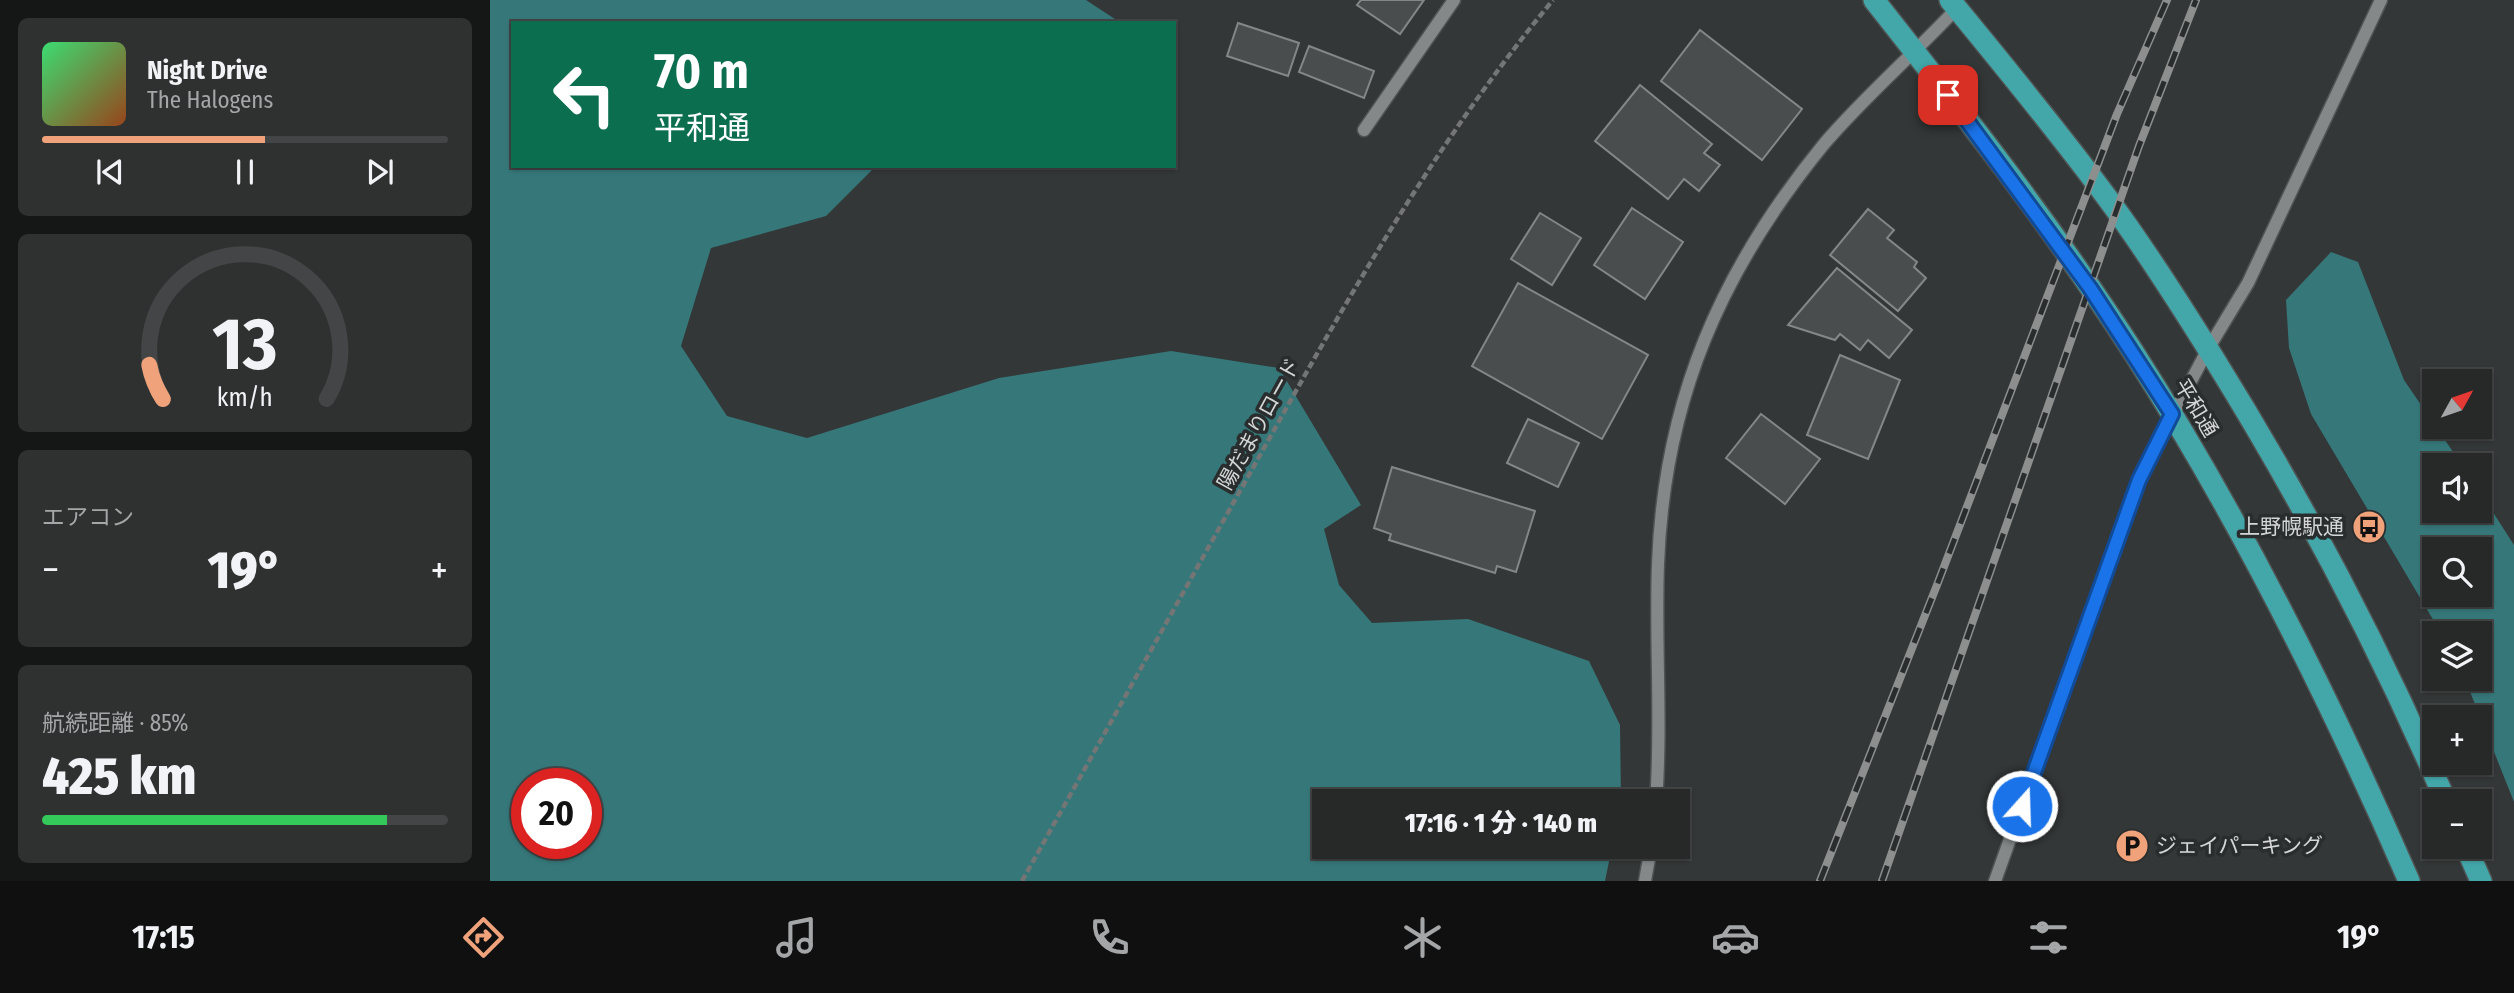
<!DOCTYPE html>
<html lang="ja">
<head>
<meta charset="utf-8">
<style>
	body { margin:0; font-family:"Fira Sans Condensed","Noto Sans JP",sans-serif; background:#2f3131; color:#f1f3f6; height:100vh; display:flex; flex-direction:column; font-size:26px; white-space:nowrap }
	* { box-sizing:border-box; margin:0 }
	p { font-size:23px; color:#a4a6a8 }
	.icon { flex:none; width:38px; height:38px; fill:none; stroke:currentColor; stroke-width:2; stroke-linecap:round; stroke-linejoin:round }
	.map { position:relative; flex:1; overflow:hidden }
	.panel { display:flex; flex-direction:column; gap:18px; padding:18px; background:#151717; width:490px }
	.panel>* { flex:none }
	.top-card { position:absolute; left:21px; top:21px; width:665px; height:147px; border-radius:0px; box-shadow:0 2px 5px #0004,0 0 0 2px #434546; background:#0b6e4f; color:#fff; overflow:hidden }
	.needle { width:46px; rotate:50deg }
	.tools { position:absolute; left:1932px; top:369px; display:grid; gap:14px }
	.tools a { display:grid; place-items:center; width:70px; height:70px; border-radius:0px; background:#272929; box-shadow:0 2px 5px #0004,0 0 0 2px #434546; font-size:35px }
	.speed { position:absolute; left:21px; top:768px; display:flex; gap:14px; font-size:35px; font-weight:700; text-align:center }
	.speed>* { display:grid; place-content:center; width:91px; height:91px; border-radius:50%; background:#272929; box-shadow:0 2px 5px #0004,0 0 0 2px #434546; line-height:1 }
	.speed .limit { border:10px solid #d22; background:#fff; color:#111 }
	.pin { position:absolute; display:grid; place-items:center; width:60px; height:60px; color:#fff; margin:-30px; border-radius:14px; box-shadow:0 4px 10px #0006 }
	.me { position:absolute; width:77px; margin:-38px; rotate:20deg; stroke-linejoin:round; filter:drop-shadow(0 0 5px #0008) }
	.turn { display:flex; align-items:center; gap:24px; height:147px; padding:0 28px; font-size:32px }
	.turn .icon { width:91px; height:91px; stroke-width:2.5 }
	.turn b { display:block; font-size:49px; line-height:60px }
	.big { font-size:52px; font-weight:800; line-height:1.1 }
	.panel .card { flex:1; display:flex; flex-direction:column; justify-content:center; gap:10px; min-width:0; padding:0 24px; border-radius:10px; background:#2f3131 }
	.panel .dial { align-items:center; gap:0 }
	.dial svg { height:182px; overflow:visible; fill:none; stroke:#434546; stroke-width:7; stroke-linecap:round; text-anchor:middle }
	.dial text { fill:#f1f3f6; stroke:none }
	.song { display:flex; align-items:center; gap:21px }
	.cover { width:84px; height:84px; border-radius:10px; background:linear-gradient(135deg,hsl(140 70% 55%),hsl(20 70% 35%)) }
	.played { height:7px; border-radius:4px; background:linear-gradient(90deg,#f0a27a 55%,#434546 55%) }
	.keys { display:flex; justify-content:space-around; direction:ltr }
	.heat { display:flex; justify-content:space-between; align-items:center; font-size:38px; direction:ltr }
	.charge { height:10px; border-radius:5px; background:linear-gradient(90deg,#34c759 85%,#434546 0) }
	.trip { position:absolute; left:822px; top:789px; width:378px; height:70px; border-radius:0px; background:#272929; box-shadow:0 2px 5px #0004,0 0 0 2px #434546; font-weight:800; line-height:70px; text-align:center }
	.menu { display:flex; height:112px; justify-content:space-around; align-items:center; background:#101010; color:#a4a6a8 }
	.menu .icon { width:49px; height:49px }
	.menu .on { color:#f0a27a }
	.menu b { font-size:32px; color:#f1f3f6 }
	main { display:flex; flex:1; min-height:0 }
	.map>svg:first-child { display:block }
	.forest { fill:#367779; fill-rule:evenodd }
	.building { fill:#494d4d; stroke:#838787; stroke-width:2 }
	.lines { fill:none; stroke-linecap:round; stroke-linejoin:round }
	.minor-casing { stroke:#4f5353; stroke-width:15 }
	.highway-casing { stroke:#4f5353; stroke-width:24 }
	.path { stroke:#747676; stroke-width:4.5; stroke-dasharray:7 3.5; stroke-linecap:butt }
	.minor { stroke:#848888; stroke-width:12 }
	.highway { stroke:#43a7aa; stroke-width:21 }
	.rail-casing { stroke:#8d8f8f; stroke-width:8 }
	.rail { stroke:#2a2d2d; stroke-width:5; stroke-dasharray:16; stroke-linecap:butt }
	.route-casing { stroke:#114b97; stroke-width:18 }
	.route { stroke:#1a73e8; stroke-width:12 }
	.labels { text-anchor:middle; stroke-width:7; stroke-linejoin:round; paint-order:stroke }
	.street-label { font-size:21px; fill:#d5d7d7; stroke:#2a2d2d }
	.poi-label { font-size:21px; fill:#d5d7d7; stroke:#2a2d2d; text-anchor:end }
</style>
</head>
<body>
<main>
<section class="panel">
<div class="card">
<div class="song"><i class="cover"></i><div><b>Night Drive</b><p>The Halogens</p></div></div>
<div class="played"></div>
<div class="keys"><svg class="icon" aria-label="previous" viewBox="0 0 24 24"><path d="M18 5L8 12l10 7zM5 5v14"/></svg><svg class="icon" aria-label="pause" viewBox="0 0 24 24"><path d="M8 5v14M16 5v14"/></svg><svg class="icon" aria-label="next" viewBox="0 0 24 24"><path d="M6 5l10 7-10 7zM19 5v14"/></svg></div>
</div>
<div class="card dial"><svg viewBox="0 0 100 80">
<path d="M14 69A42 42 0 1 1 86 69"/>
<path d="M14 69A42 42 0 0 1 8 54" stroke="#f0a27a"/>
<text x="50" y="56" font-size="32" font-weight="700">13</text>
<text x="50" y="72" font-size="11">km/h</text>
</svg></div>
<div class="card"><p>エアコン</p>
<div class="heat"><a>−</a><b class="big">19°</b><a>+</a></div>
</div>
<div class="card"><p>航続距離 · 85%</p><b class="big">425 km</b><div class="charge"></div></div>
</section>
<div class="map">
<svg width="2024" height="881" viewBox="0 0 2024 881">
	<rect width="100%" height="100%" fill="#343737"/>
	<g class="forest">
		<path d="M0 0H596L631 23H23V166H386L336 216 221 248 191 346 237 416 317 438 509 378 681 351 789 368 871 505 834 529 849 585 882 623 978 619 1099 661 1130 725 1131 801 835 802V847H1122L1115 881H0ZM37 784H96V844H37Z"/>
		<path d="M1841 252 1868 262 1914 380 1972 465 1944 466V511H1990V492L2024 545V802L1975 679H1990V634L1951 633 1821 414 1799 348 1796 300ZM1944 550H1990V595H1944Z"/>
	</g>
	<g class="building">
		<polygon points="871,0 934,0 910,34 867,5"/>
		<polygon points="748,23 809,43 798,76 737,56"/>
		<polygon points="1210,30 1312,109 1272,160 1171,81"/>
		<polygon points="819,46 884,71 874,98 809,72"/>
		<polygon points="1150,85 1222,144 1214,153 1230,165 1209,191 1194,179 1178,199 1105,141"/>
		<polygon points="1142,208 1193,242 1155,299 1104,265"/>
		<polygon points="1378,209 1404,230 1397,238 1427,262 1424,267 1436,278 1408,311 1340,255"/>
		<polygon points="1050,213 1091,238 1062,285 1021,259"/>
		<polygon points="1347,268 1422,330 1399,358 1378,340 1370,350 1350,334 1345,340 1298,325"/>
		<polygon points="1028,283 1158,355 1112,439 982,366"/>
		<polygon points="1350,355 1410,380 1378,459 1317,435"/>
		<polygon points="1271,414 1330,459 1295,504 1236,458"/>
		<polygon points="1038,419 1089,443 1068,487 1017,463"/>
		<polygon points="902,467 1045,511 1026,572 1007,566 1005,573 899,540 901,534 884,528"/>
	</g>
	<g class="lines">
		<defs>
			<g id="minor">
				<polyline points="874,130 964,0"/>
				<path d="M1166 802C1172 722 1165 643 1168 564 1174 400 1231 270 1334 144 1375 96 1424 54 1467 8"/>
				<polyline points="1155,881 1161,847"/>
				<polyline points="1505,881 1649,479 1718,349 1758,283 1891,0"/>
			</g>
			<g id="highway">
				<path d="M1384 0C1474 114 1565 230 1644 353 1751 520 1840 699 1919 881"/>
				<path d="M1460 0C1514 66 1568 131 1618 199 1656 250 1690 304 1723 357 1812 500 1890 648 1956 802"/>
				<polyline points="1976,847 1991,881"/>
			</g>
		</defs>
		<use href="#minor" class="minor-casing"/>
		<use href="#highway" class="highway-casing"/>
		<path class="path" d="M532 881C611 740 690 598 769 457 857 299 947 140 1063 0"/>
		<use href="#minor" class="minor"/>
		<use href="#highway" class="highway"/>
		<defs>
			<g id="rail">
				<polyline points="1330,881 1447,585 1627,114 1677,0"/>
				<polyline points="1392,881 1649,146 1706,0"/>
			</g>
		</defs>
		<use href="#rail" class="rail-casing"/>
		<use href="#rail" class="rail"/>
	</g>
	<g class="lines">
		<defs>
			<polyline id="route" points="1458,95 1600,288 1682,414 1649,480 1532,806"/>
		</defs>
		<use href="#route" class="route-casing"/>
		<use href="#route" class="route"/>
	</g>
	<defs>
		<symbol id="bus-disc" viewBox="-11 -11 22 22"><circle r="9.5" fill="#f0a27a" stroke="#2a2d2d"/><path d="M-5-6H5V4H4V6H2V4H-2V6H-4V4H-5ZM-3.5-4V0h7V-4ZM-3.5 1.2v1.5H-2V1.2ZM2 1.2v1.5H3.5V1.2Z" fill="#111"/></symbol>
		<symbol id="parking-disc" viewBox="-11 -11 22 22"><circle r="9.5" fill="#f0a27a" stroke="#2a2d2d"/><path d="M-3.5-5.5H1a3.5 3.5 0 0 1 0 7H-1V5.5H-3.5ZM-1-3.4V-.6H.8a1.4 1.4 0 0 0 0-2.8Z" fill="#111"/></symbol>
	</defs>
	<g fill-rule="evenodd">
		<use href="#bus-disc" x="1860" y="508" width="38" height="38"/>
		<use href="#parking-disc" x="1623" y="827" width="38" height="38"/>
	</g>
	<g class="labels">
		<g class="street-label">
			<text transform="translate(1706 408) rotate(59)" y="7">平和通</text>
			<text transform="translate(769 424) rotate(-61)" y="7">陽だまりロード</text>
		</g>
		<g class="poi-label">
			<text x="1854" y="534">上野幌駅通</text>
			<text x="1666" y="853" text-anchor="start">ジェイパーキング</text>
		</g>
	</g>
</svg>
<div class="tools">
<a><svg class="needle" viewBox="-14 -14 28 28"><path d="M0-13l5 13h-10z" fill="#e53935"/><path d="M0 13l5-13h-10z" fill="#a4a6a8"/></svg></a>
<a><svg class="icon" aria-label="sound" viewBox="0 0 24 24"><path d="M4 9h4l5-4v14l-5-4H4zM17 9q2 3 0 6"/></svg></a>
<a><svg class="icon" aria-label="search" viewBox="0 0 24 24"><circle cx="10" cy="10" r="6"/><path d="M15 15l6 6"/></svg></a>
<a><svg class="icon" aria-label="layers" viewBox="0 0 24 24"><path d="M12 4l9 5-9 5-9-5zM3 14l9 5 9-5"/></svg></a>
<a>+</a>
<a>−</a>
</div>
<div class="speed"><div class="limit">20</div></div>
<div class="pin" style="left:1458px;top:95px;background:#d93025"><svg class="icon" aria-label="arrive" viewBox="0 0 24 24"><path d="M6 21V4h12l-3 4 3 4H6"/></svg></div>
<svg class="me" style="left:1532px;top:806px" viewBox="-20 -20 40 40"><circle r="17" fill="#1a73e8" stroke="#fff" stroke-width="3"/><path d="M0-11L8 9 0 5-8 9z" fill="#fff"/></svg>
<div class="trip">17:16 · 1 分 · 140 m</div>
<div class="top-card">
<div class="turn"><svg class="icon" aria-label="left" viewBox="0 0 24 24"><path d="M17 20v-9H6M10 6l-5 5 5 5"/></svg><div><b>70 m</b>平和通</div></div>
</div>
</div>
</main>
<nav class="menu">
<b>17:15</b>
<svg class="icon on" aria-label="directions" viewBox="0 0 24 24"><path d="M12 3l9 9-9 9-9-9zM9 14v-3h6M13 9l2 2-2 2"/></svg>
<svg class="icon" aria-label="music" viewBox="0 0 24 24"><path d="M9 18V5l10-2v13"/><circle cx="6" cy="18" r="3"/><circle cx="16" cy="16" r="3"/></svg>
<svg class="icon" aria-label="phone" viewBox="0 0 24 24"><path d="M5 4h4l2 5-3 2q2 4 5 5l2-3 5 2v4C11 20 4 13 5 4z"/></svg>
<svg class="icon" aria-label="climate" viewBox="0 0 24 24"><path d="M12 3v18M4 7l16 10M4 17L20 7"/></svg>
<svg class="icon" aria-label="car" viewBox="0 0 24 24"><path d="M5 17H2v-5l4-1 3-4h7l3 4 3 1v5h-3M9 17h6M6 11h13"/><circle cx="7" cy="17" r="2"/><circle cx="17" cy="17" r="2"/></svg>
<svg class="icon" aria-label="filters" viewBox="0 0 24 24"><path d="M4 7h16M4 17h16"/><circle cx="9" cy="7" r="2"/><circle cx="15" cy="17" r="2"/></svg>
<b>19°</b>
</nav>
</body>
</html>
